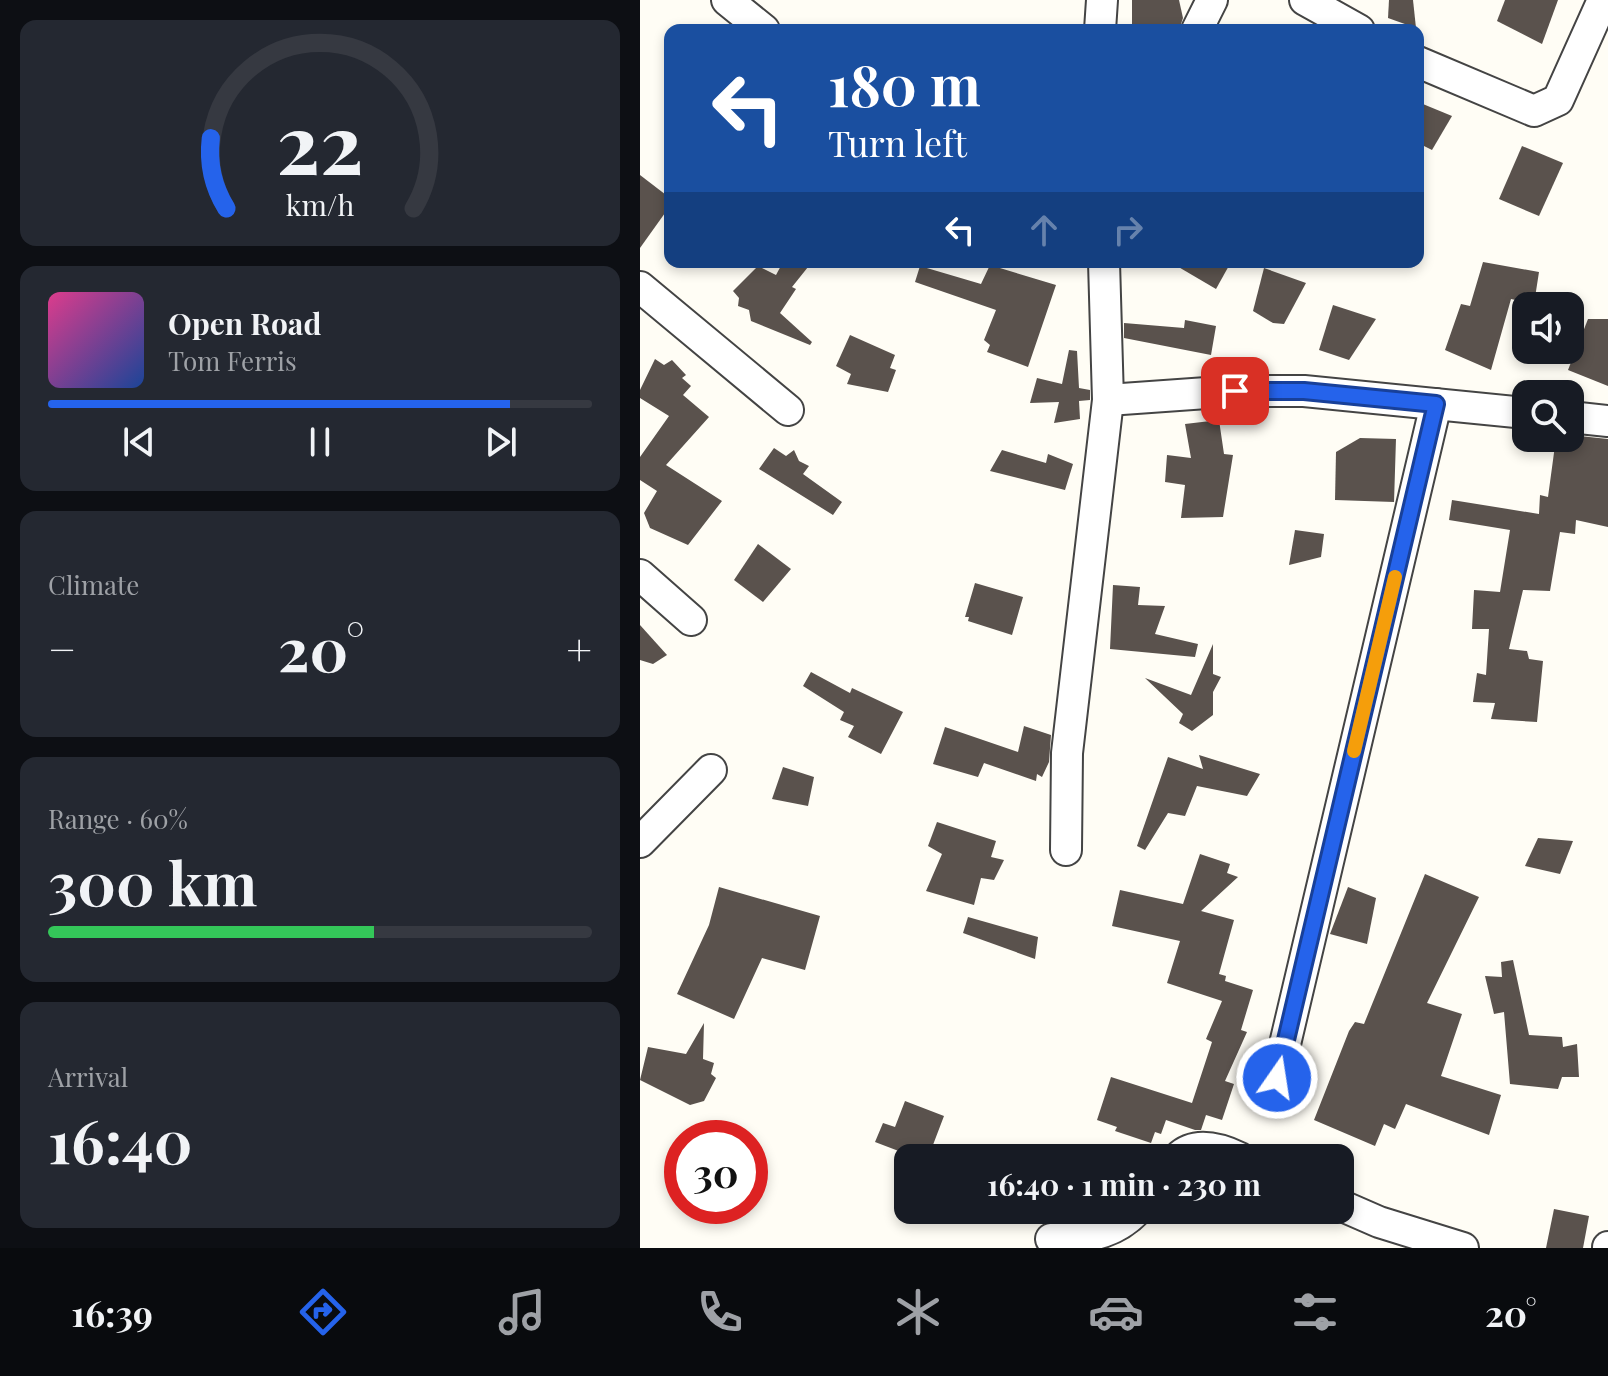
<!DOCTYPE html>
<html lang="en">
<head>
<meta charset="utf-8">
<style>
	body { margin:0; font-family:"Playfair Display",serif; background:#242831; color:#f1f3f6; height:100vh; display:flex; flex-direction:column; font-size:30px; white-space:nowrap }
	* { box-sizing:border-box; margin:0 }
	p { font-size:26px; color:#9ea1a6 }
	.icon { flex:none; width:44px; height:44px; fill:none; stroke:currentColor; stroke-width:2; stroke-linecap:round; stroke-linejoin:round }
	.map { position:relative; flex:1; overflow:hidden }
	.sheet { display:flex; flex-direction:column; gap:20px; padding:20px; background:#0d0f14; width:640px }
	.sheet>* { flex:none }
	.top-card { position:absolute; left:24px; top:24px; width:760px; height:244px; border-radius:16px; box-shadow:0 4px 12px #0003; background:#1a4fa0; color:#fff; overflow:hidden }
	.buttons { position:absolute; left:872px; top:292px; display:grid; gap:16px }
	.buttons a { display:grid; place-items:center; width:72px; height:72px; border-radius:16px; background:#171b24; box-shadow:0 4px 12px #0003; font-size:40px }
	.speed { position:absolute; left:24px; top:1120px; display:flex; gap:16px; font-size:40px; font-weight:700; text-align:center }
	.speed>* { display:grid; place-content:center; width:104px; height:104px; border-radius:50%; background:#171b24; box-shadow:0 4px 12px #0003; line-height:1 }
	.speed .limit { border:12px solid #d22; background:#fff; color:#111 }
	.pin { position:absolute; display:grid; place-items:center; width:68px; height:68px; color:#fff; margin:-34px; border-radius:16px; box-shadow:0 4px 12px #0006 }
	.me { position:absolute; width:88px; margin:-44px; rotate:13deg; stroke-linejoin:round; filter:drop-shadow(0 0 6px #0008) }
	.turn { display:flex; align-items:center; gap:28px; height:168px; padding:0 32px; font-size:36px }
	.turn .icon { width:104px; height:104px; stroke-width:2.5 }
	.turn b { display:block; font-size:56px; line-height:68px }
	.lanes { display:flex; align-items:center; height:76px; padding:0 32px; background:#0003; justify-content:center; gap:40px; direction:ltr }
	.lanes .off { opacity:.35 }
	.big { font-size:60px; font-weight:700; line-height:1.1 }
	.sheet .tile { flex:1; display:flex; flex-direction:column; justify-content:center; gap:12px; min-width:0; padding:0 28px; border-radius:16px; background:#242831 }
	.sheet .dial { align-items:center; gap:0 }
	.dial svg { height:208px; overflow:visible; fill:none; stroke:#363941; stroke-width:7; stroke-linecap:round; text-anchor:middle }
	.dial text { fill:#f1f3f6; stroke:none }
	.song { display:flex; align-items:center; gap:24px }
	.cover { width:96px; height:96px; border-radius:12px; background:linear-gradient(135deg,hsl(330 70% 55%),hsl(220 70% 35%)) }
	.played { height:8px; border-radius:4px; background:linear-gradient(90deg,#2563eb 85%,#363941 85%) }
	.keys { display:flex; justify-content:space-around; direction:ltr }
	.heat { display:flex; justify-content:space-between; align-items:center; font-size:44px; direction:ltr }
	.charge { height:12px; border-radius:6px; background:linear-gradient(90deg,#34c759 60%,#363941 0) }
	.trip { position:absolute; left:254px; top:1144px; width:460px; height:80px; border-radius:16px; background:#171b24; box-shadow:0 4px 12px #0003; font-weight:700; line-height:80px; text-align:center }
	.menu { display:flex; height:128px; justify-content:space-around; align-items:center; background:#090b0e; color:#9ea1a6 }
	.menu .icon { width:56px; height:56px }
	.menu .selected { color:#2563eb }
	.menu b { font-size:36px; color:#f1f3f6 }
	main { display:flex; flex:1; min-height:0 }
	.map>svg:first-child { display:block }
	.building { fill:#5a524d }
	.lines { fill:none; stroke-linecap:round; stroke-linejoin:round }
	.street-casing { stroke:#444; stroke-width:34 }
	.street { stroke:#fff; stroke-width:30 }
	.route-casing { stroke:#184099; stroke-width:20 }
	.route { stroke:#2563eb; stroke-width:14 }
	.slow { stroke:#f59e0b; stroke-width:14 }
</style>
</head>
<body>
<main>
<section class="sheet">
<div class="tile dial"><svg viewBox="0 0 100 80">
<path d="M14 69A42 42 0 1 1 86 69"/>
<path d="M14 69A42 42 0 0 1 8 42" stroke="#2563eb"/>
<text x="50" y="56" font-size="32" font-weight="700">22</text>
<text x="50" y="72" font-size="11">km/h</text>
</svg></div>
<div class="tile">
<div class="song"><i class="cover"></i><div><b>Open Road</b><p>Tom Ferris</p></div></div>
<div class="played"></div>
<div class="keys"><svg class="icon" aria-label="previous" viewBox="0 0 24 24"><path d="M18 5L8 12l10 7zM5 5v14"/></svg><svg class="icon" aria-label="pause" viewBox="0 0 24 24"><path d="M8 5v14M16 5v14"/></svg><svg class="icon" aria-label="next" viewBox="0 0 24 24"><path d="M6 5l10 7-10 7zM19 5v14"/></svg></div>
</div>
<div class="tile"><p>Climate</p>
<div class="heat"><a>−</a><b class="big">20°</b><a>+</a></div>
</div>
<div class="tile"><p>Range · 60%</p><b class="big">300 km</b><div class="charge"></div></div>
<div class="tile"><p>Arrival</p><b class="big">16:40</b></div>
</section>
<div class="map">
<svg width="968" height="1248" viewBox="0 0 968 1248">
	<rect width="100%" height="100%" fill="#fffdf5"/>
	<g class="building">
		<polygon points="492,0 539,0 543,18 539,30 492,30"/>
		<polygon points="749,0 773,0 776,28 748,18"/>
		<polygon points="865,0 918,0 902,44 857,21"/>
		<polygon points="778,102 812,116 792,150 778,143"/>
		<polygon points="882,146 923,163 899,216 859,199"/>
		<polygon points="0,175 30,198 30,206 0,248"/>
		<polygon points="143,262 172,262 152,287 156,289 140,313 172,342 170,345 111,321 109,310 98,306 99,298 93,291 118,266 136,275"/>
		<polygon points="530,262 591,262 576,289"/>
		<polygon points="843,262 899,272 894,304 871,299 851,370 805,350 821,304 830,306"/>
		<polygon points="350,265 416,285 388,367 347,352 350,345 344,340 356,310 275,282 280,266 341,284"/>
		<polygon points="624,268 666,283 644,324 633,323 613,311"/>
		<polygon points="693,305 736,319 709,360 679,350"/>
		<polygon points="948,319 968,319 968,386 928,370"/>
		<polygon points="545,320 576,326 571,355 484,338 484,323 544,328"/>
		<polygon points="210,335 255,355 250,368 256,370 248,392 207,384 211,374 196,366"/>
		<polygon points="429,350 437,351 439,388 450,390 450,400 439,401 440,419 414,423 419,402 390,403 397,378 422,384"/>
		<polygon points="15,359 24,365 32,360 46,375 42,378 51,386 43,395 69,417 26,465 82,501 48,545 10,528 4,513 17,491 0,480 0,457 29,416 0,398 0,390"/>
		<polygon points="579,420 584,454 593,455 583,517 541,518 545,485 525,482 527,455 551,458 545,424"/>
		<polygon points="930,435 968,439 968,527 936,520 935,534 920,532 910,591 883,590 869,649 887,651 889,659 903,661 897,722 851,719 855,703 833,702 837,673 846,675 849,629 832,629 834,590 860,592 870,530 809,520 812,500 899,514 900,495 908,497 916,438 930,438"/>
		<polygon points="720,438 756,439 754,502 695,500 696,452"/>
		<polygon points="134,448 146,456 154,450 159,461 169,466 163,474 202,502 193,515 119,469"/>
		<polygon points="362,450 406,463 408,454 433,464 425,490 350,471"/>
		<polygon points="655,530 684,534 681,557 649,565"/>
		<polygon points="118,544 151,569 123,602 94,580"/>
		<polygon points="335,583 383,597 372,635 328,621 329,617 325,617"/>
		<polygon points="473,585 500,587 498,605 525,606 515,634 558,644 555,657 470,649"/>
		<polygon points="0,625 27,655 13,664 0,660"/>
		<polygon points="573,644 573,674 581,677 573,692 573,715 552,731 539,723 543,714 505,678 551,695"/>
		<polygon points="171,672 210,693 212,688 263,712 241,754 208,737 214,726 200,720 204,712 163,686"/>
		<polygon points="384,726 411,735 409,762 402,777 397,774 396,781 344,763 338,777 293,764 305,727 378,752"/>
		<polygon points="559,755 620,774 607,796 557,786 545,816 528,813 505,850 497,846 528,757 563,769"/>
		<polygon points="143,767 174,777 168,806 132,799"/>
		<polygon points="297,822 356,841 351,857 364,860 354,880 341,878 334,905 286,891 302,854 288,846"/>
		<polygon points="898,838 933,841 920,874 885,866"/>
		<polygon points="560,854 590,864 587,873 598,877 561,911 594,920 579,974 586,976 585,981 613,990 601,1030 607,1032 585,1081 594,1084 582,1120 566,1115 561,1130 555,1130 526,1120 521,1134 515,1132 511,1143 475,1131 477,1127 457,1120 471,1077 552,1103 572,1042 566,1039 582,1001 527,983 540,941 472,926 480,890 543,904"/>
		<polygon points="785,874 839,897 787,1003 822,1014 801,1076 861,1095 849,1135 766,1104 755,1129 744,1124 735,1146 674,1120 709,1031 715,1022 724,1024"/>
		<polygon points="79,887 180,916 165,970 122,958 94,1019 37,994 69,925"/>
		<polygon points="708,887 736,898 727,944 690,934"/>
		<polygon points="328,917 398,937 395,959 323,933"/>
		<polygon points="873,960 889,1035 922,1037 923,1047 937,1044 939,1077 922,1077 918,1089 870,1084 864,1012 854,1014 845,976 862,977 861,962"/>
		<polygon points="64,1023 63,1059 74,1063 71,1074 76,1078 64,1101 50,1105 0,1080 8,1047 46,1054"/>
		<polygon points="265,1101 304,1116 288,1158 277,1158 235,1142 243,1123 255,1127"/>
		<polygon points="914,1209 949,1216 943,1248 906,1248"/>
	</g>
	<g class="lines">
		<defs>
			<g id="street">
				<polyline points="87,0 124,30"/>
				<polyline points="665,0 719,30"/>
				<polyline points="460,30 462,0"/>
				<polyline points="557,30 572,0"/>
				<polyline points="778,62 894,111 918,100 963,0"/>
				<polyline points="0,287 148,410"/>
				<polyline points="468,400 595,391 664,391 886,413"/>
				<polyline points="930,417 968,421"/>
				<polyline points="0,575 51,620"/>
				<polyline points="0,842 71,770"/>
				<polyline points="426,850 427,753 468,400 464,262"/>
				<polyline points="637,1078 796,404"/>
				<path d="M538 1158C555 1141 579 1148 600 1158"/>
				<polyline points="700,1205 739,1222 823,1248"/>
				<path d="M411 1239C445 1237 472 1236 497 1210"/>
				<polyline points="968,1248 968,1247"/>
			</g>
		</defs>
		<use href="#street" class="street-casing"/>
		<use href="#street" class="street"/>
	</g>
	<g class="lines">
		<defs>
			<polyline id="route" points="595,391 664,391 796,404 637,1078"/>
		</defs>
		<use href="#route" class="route-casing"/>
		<use href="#route" class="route"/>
		<polyline class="slow" points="714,751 755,577"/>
	</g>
</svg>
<div class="buttons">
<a><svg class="icon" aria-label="sound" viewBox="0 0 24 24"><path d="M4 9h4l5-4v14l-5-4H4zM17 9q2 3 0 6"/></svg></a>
<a><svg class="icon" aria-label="search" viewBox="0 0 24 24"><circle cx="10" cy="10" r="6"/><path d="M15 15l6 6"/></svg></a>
</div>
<div class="speed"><div class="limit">30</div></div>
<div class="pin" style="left:595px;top:391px;background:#d93025"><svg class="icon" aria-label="arrive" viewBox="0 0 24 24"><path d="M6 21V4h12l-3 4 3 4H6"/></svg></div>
<svg class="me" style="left:637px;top:1078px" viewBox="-20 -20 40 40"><circle r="17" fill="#2563eb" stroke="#fff" stroke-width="3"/><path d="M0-11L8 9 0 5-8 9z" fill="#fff"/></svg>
<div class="trip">16:40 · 1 min · 230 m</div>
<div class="top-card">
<div class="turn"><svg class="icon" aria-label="left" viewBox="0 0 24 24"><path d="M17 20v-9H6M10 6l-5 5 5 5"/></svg><div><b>180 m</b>Turn left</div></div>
<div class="lanes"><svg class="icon" aria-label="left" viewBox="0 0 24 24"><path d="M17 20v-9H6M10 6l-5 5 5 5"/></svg><svg class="icon off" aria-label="ahead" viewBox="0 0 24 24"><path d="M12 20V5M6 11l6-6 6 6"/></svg><svg class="icon off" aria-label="right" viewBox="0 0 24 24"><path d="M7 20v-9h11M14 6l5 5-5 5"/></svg></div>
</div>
</div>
</main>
<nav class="menu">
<b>16:39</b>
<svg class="icon selected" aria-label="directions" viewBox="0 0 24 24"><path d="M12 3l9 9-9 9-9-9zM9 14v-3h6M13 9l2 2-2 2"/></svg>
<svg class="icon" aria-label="music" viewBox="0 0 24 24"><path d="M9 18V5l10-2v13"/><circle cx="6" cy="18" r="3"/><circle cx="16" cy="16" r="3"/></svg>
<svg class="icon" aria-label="phone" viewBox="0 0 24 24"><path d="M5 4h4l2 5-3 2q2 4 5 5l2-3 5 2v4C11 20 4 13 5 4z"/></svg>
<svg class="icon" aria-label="climate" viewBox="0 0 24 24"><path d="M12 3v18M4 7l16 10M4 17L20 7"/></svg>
<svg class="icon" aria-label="car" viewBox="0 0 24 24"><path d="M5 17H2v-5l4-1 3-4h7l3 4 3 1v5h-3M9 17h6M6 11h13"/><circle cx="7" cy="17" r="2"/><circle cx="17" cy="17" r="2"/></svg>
<svg class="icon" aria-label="filters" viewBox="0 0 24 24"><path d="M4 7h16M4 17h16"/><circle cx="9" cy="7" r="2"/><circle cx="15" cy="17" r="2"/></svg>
<b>20°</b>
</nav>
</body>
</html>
